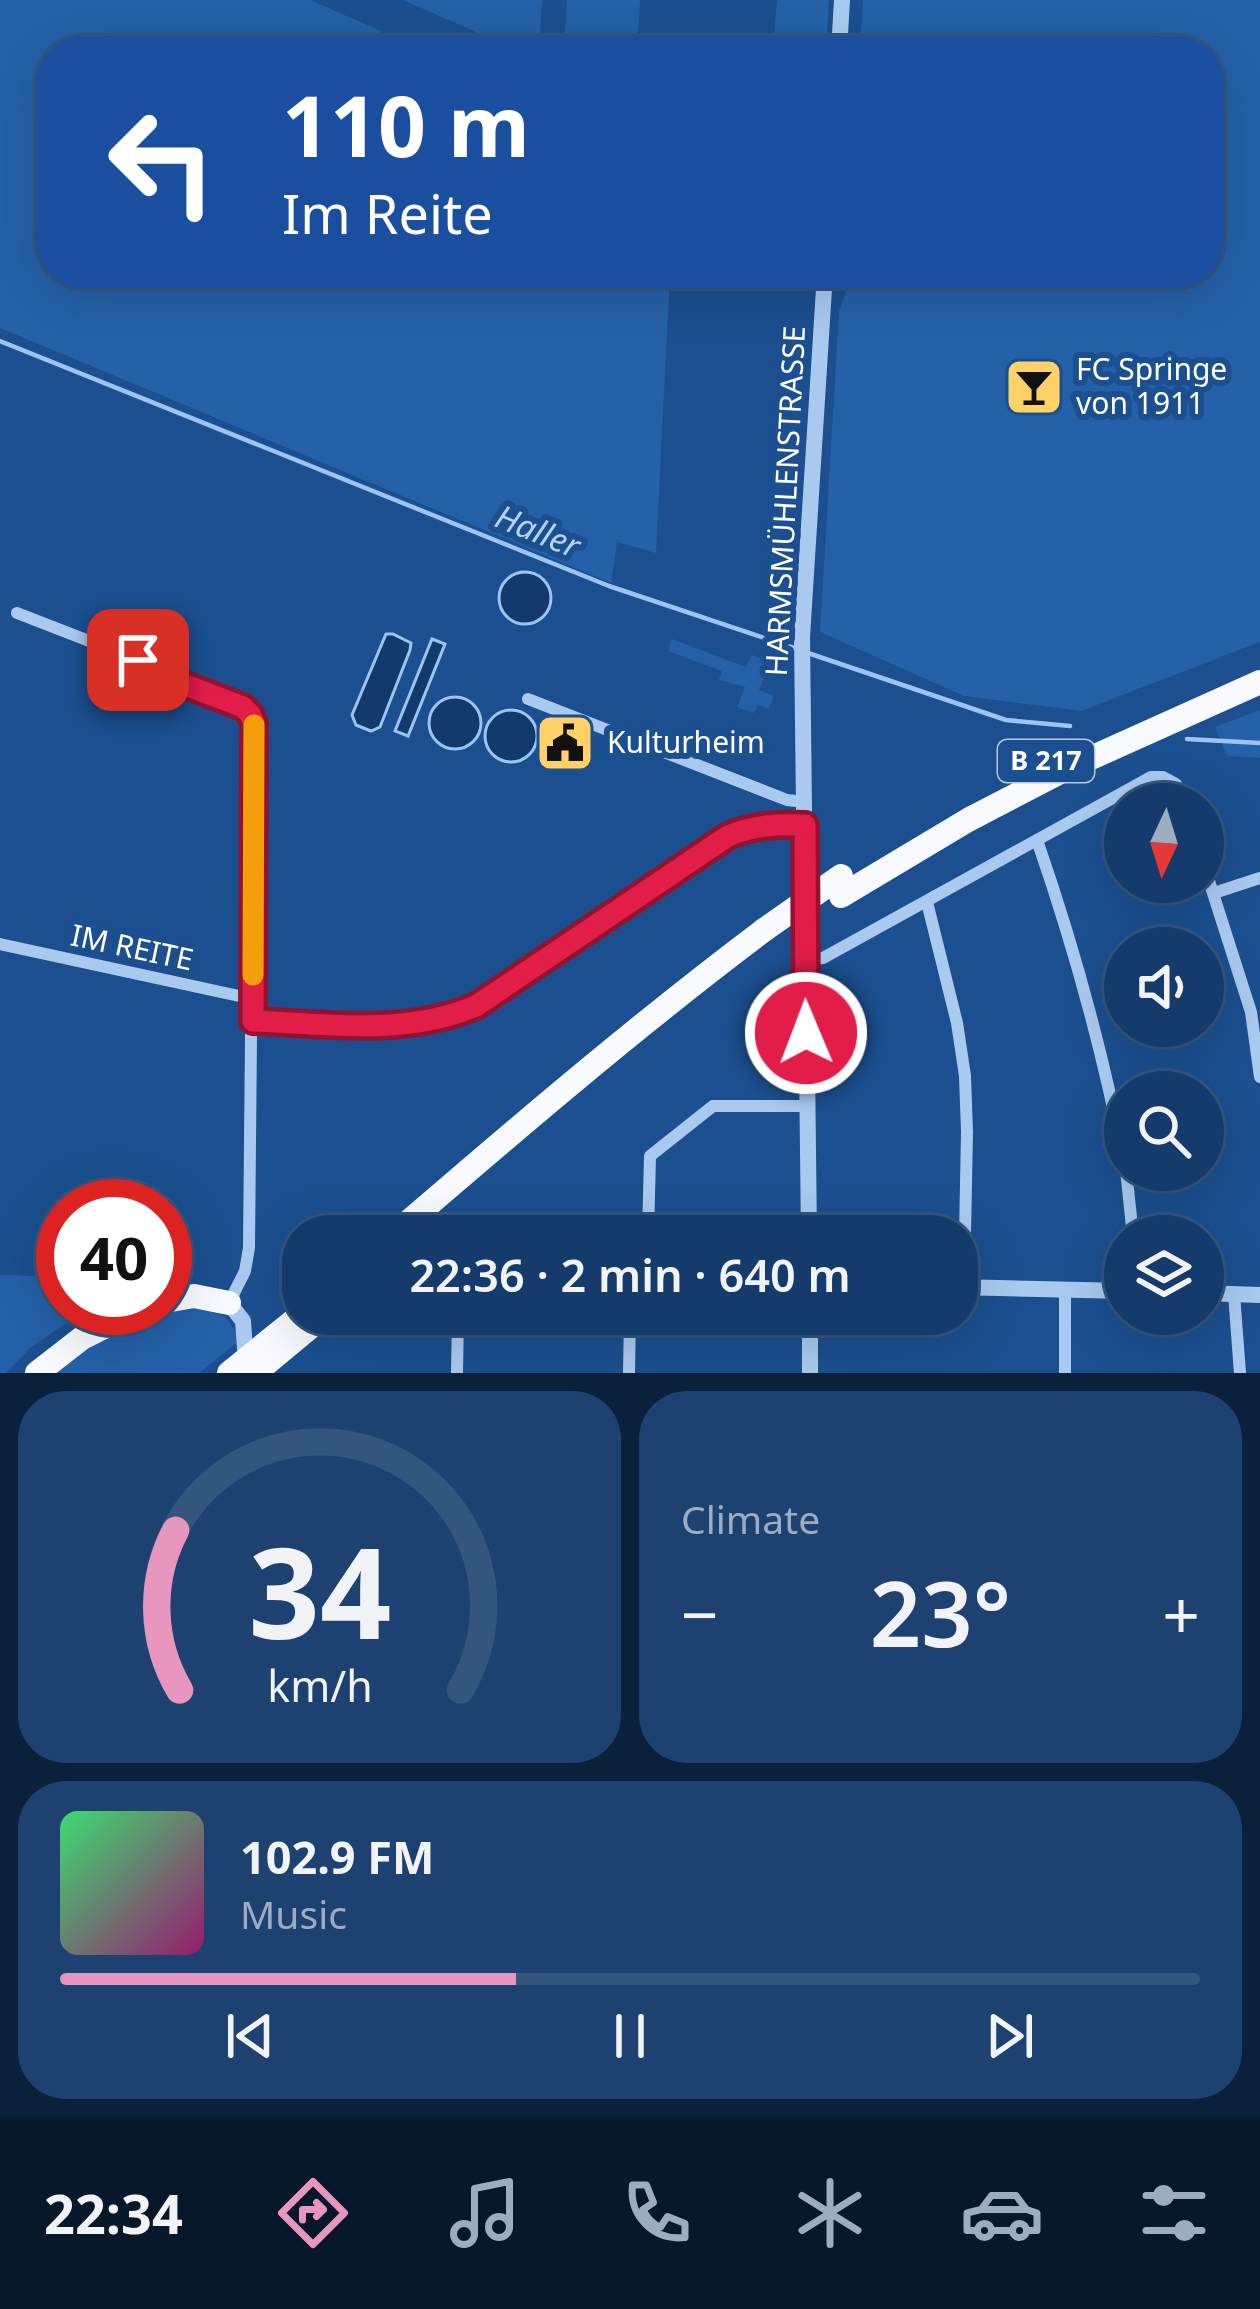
<!DOCTYPE html>
<html lang="en">
<head>
<meta charset="utf-8">
<style>
	body { margin:0; font-family:"Noto Sans",sans-serif; background:#1d4271; color:#f1f3f6; height:100vh; display:flex; flex-direction:column; font-size:45px; white-space:nowrap }
	* { box-sizing:border-box; margin:0 }
	p { font-size:39px; color:#9dadc1 }
	.icon { flex:none; width:66px; height:66px; fill:none; stroke:currentColor; stroke-width:2; stroke-linecap:round; stroke-linejoin:round }
	.map { position:relative; height:1373px; overflow:hidden }
	.panel { display:flex; flex-direction:column; gap:18px; padding:18px; background:#0b203b; flex:1 }
	.panel>* { flex:none }
	.guide { position:absolute; left:36px; top:36px; width:1188px; height:252px; border-radius:48px; box-shadow:0 12px 48px #0002,0 0 0 3px #33557e; background:#1a4fa0; color:#fff; overflow:hidden }
	.needle { width:78px; rotate:184deg }
	.fabs { position:absolute; left:1104px; top:783px; display:grid; gap:24px }
	.fabs a { display:grid; place-items:center; width:120px; height:120px; border-radius:50%; background:#143b6b; box-shadow:0 12px 48px #0002,0 0 0 3px #33557e; font-size:60px }
	.speed { position:absolute; left:36px; top:1179px; display:flex; gap:24px; font-size:60px; font-weight:700; text-align:center }
	.speed>* { display:grid; place-content:center; width:156px; height:156px; border-radius:50%; background:#143b6b; box-shadow:0 12px 48px #0002,0 0 0 3px #33557e; line-height:1 }
	.speed .limit { border:18px solid #d22; background:#fff; color:#111 }
	.pin { position:absolute; display:grid; place-items:center; width:102px; height:102px; color:#fff; margin:-51px; border-radius:24px; box-shadow:0 6px 18px #0006 }
	.me { position:absolute; width:132px; margin:-66px; rotate:359deg; stroke-linejoin:round; filter:drop-shadow(0 0 9px #0008) }
	.turn { display:flex; align-items:center; gap:42px; height:252px; padding:0 48px; font-size:54px }
	.turn .icon { width:156px; height:156px; stroke-width:2.5 }
	.turn b { display:block; font-size:84px; line-height:102px }
	.big { font-size:90px; font-weight:600; line-height:1.1 }
	.panel .card { flex:1; display:flex; flex-direction:column; justify-content:center; gap:18px; min-width:0; padding:0 42px; border-radius:48px; background:#1d4271 }
	.panel .dial { align-items:center; gap:0 }
	.dial svg { height:312px; overflow:visible; fill:none; stroke:#33557e; stroke-width:7; stroke-linecap:round; text-anchor:middle }
	.dial text { fill:#f1f3f6; stroke:none }
	.song { display:flex; align-items:center; gap:36px }
	.cover { width:144px; height:144px; border-radius:18px; background:linear-gradient(135deg,hsl(140 70% 55%),hsl(320 70% 35%)) }
	.played { height:12px; border-radius:6px; background:linear-gradient(90deg,#e797bd 40%,#33557e 40%) }
	.keys { display:flex; justify-content:space-around; direction:ltr }
	.heat { display:flex; justify-content:space-between; align-items:center; font-size:66px; direction:ltr }
	.panel .tiles { flex:1; display:grid; gap:18px; grid-template-columns:1fr 1fr }
	.card:last-child { grid-column:span 2 }
	.trip { position:absolute; left:282px; top:1215px; width:696px; height:120px; border-radius:48px; background:#143b6b; box-shadow:0 12px 48px #0002,0 0 0 3px #33557e; font-weight:600; line-height:120px; text-align:center }
	.tab-bar { display:flex; height:192px; justify-content:space-around; align-items:center; background:#08182b; color:#9dadc1 }
	.tab-bar .icon { width:84px; height:84px }
	.tab-bar .current { color:#e797bd }
	.tab-bar b { font-size:54px; color:#f1f3f6 }
	.map>svg:first-child { display:block }
	.green { fill:#2461a8 }
	.water { fill:#123a6d; stroke:#9cc4f0; stroke-width:3 }
	.lines { fill:none; stroke-linecap:round; stroke-linejoin:round }
	.stream { stroke:#9cc4f0; stroke-width:4.5 }
	.minor { stroke:#a9c9ee; stroke-width:12 }
	.tertiary { stroke:#a9c9ee; stroke-width:16 }
	.trunk { stroke:#f8faff; stroke-width:24 }
	.trunk-bridge { stroke:#f8faff; stroke-width:24 }
	.route-casing { stroke:#92132f; stroke-width:30 }
	.route { stroke:#e11d48; stroke-width:21 }
	.slow { stroke:#f59e0b; stroke-width:21 }
	.labels { text-anchor:middle; stroke-width:12; stroke-linejoin:round; paint-order:stroke }
	.shield { fill:#1b4f8f; stroke:#bbcadd; stroke-width:3 }
	.shield-label { font-size:27px; font-weight:bold; fill:#fff }
	.poi-label { font-size:30px; fill:#fff; stroke:#1b4f8f; text-anchor:start }
	.street-label { font-size:30px; fill:#fff; stroke:#1b4f8f }
	.water-label { font-size:33px; font-style:italic; fill:#b5d3f5; stroke:#1b4f8f }
</style>
</head>
<body>
<div class="map">
<svg width="1260" height="1373" viewBox="0 0 1260 1373">
	<rect width="100%" height="100%" fill="#1b4f8f"/>
	<g class="green">
		<polygon points="0,0 310,0 381,31 381,51 51,51 51,273 670,273 656,553 617,542 611,583 0,328"/>
		<polygon points="403,0 542,0 539,51 520,51"/>
		<polygon points="567,0 640,0 637,51 564,51"/>
		<polygon points="777,0 829,0 826,51 773,51"/>
		<polygon points="863,0 1260,0 1260,642 1081,711 964,696 820,632 839,311 846,292 847,273 1209,273 1209,51 860,51"/>
		<polygon points="672,639 746,667 752,655 771,662 759,690 774,696 769,709 758,705 754,713 737,707 745,687 719,680 722,671 668,651"/>
		<polygon points="1260,710 1260,758 1227,756 1215,727"/>
		<polygon points="0,1275 63,1277 63,1308 69,1308 69,1321 30,1348 6,1373 0,1373"/>
		<path d="M192 1304C216 1311 233 1315 238 1342L199 1373H58L63 1362C103 1340 145 1307 192 1304Z"/>
	</g>
	<g class="water">
		<circle cx="525" cy="598" r="26"/>
		<polygon points="386,634 393,634 411,643 410,650 380,727 371,731 356,725 352,715"/>
		<polygon points="432,639 445,644 408,736 395,731"/>
		<circle cx="455" cy="723" r="26"/>
		<circle cx="511" cy="736" r="26"/>
	</g>
	<g class="lines">
		<g class="stream">
			<polyline points="0,341 609,586 794,648"/>
			<polyline points="805,652 1006,720 1070,726"/>
			<polyline points="1187,739 1260,743"/>
		</g>
		<g class="minor">
			<polyline points="17,613 138,660 175,681 233,702 250,714 254,723 249,1248 245,1271 229,1303"/>
			<polyline points="528,699 787,800 805,802"/>
			<path d="M1037 840C1074 947 1104 1055 1125 1167"/>
			<polyline points="1203,862 1251,1012 1260,1077"/>
			<polyline points="1214,893 1260,878"/>
			<polyline points="927,902 957,1023 965,1076 967,1132 964,1287"/>
			<polyline points="0,944 253,999"/>
			<polyline points="806,960 823,958 1151,777 1163,777 1176,784 1183,804"/>
			<path d="M253 1021C328 1024 405 1036 476 1006L728 835C754 825 777 824 805 825"/>
			<polyline points="1126,1170 1133,1236"/>
			<polyline points="648,1236 650,1156 713,1106 807,1106"/>
			<polyline points="1065,1290 1065,1373"/>
			<polyline points="1234,1294 1240,1373"/>
			<polyline points="457,1373 458,1314"/>
			<polyline points="629,1373 630,1314"/>
		</g>
		<g class="tertiary">
			<polyline points="839,51 842,0"/>
			<polyline points="809,1236 802,637 825,273"/>
			<polyline points="957,1287 1125,1291"/>
			<polyline points="1203,1293 1260,1295"/>
			<polyline points="229,1303 243,1321 246,1362"/>
			<polyline points="810,1314 810,1373"/>
		</g>
		<g class="trunk">
			<polyline points="841,896 968,820 1062,771 1260,682"/>
			<path d="M392 1236C514 1131 635 1027 764 930"/>
			<polyline points="165,1301 194,1296 229,1303"/>
			<polyline points="37,1373 82,1338 142,1308"/>
			<polyline points="255,1373 326,1314"/>
		</g>
		<g class="trunk-bridge">
			<polyline points="764,930 841,876"/>
			<polyline points="229,1373 297,1318"/>
		</g>
	</g>
	<g class="lines">
		<defs>
			<path id="route" d="M138 660 175 681 243 707 250 714 254 723 253 1021C328 1024 405 1036 476 1006L728 836C754 825 777 824 805 825L806 1033"/>
		</defs>
		<use href="#route" class="route-casing"/>
		<use href="#route" class="route"/>
		<polyline class="slow" points="253,975 254,725"/>
	</g>
	<defs>
		<symbol id="bar-square" viewBox="-11 -11 22 22"><rect x="-9" y="-9" width="18" height="18" rx="4" fill="#ffd166" stroke="#1b4f8f"/><path d="M-6-5H6L.8 .8V4.5H3.5V6h-7V4.5H-.8V.8Z" fill="#111"/></symbol>
		<symbol id="civic-square" viewBox="-11 -11 22 22"><rect x="-9" y="-9" width="18" height="18" rx="4" fill="#ffd166" stroke="#1b4f8f"/><path d="M-.6-6.5H3V-4.5H.6V-3L4-1V1h2V6H-6V1h2V-1L-.6-3ZM-1.2 2.5V6h2.4V2.5Z" fill="#111"/></symbol>
	</defs>
	<g fill-rule="evenodd">
		<use href="#bar-square" x="1001" y="354" width="66" height="66"/>
		<use href="#civic-square" x="532" y="710" width="66" height="66"/>
	</g>
	<g class="labels">
		<rect class="shield" x="998" y="740" width="96" height="42" rx="9"/>
		<g class="shield-label">
			<text x="1046" y="770">B 217</text>
		</g>
		<g class="poi-label">
			<text x="1076" y="380">FC Springe<tspan x="1076" dy="34">von 1911</tspan></text>
			<text x="607" y="753">Kulturheim</text>
		</g>
		<g class="street-label">
			<text transform="translate(786 501) rotate(-87)" y="10">HARMSMÜHLENSTRASSE</text>
			<text transform="translate(132 948) rotate(12)" y="10">IM REITE</text>
		</g>
		<g class="water-label">
			<text transform="translate(538 531) rotate(22)" y="12">Haller</text>
		</g>
	</g>
</svg>
<div class="fabs">
<a><svg class="needle" viewBox="-14 -14 28 28"><path d="M0-13l5 13h-10z" fill="#e53935"/><path d="M0 13l5-13h-10z" fill="#9dadc1"/></svg></a>
<a><svg class="icon" aria-label="sound" viewBox="0 0 24 24"><path d="M4 9h4l5-4v14l-5-4H4zM17 9q2 3 0 6"/></svg></a>
<a><svg class="icon" aria-label="search" viewBox="0 0 24 24"><circle cx="10" cy="10" r="6"/><path d="M15 15l6 6"/></svg></a>
<a><svg class="icon" aria-label="layers" viewBox="0 0 24 24"><path d="M12 4l9 5-9 5-9-5zM3 14l9 5 9-5"/></svg></a>
</div>
<div class="speed"><div class="limit">40</div></div>
<div class="pin" style="left:138px;top:660px;background:#d93025"><svg class="icon" aria-label="arrive" viewBox="0 0 24 24"><path d="M6 21V4h12l-3 4 3 4H6"/></svg></div>
<svg class="me" style="left:806px;top:1033px" viewBox="-20 -20 40 40"><circle r="17" fill="#e11d48" stroke="#fff" stroke-width="3"/><path d="M0-11L8 9 0 5-8 9z" fill="#fff"/></svg>
<div class="trip">22:36 · 2 min · 640 m</div>
<div class="guide">
<div class="turn"><svg class="icon" aria-label="left" viewBox="0 0 24 24"><path d="M17 20v-9H6M10 6l-5 5 5 5"/></svg><div><b>110 m</b>Im Reite</div></div>
</div>
</div>
<section class="panel">
<div class="tiles">
<div class="card dial"><svg viewBox="0 0 100 80">
<path d="M14 69A42 42 0 1 1 86 69"/>
<path d="M14 69A42 42 0 0 1 13 28" stroke="#e797bd"/>
<text x="50" y="56" font-size="32" font-weight="700">34</text>
<text x="50" y="72" font-size="11">km/h</text>
</svg></div>
<div class="card"><p>Climate</p>
<div class="heat"><a>−</a><b class="big">23°</b><a>+</a></div>
</div>
<div class="card">
<div class="song"><i class="cover"></i><div><b>102.9 FM</b><p>Music</p></div></div>
<div class="played"></div>
<div class="keys"><svg class="icon" aria-label="previous" viewBox="0 0 24 24"><path d="M18 5L8 12l10 7zM5 5v14"/></svg><svg class="icon" aria-label="pause" viewBox="0 0 24 24"><path d="M8 5v14M16 5v14"/></svg><svg class="icon" aria-label="next" viewBox="0 0 24 24"><path d="M6 5l10 7-10 7zM19 5v14"/></svg></div>
</div>
</div>
</section>
<nav class="tab-bar">
<b>22:34</b>
<svg class="icon current" aria-label="directions" viewBox="0 0 24 24"><path d="M12 3l9 9-9 9-9-9zM9 14v-3h6M13 9l2 2-2 2"/></svg>
<svg class="icon" aria-label="music" viewBox="0 0 24 24"><path d="M9 18V5l10-2v13"/><circle cx="6" cy="18" r="3"/><circle cx="16" cy="16" r="3"/></svg>
<svg class="icon" aria-label="phone" viewBox="0 0 24 24"><path d="M5 4h4l2 5-3 2q2 4 5 5l2-3 5 2v4C11 20 4 13 5 4z"/></svg>
<svg class="icon" aria-label="climate" viewBox="0 0 24 24"><path d="M12 3v18M4 7l16 10M4 17L20 7"/></svg>
<svg class="icon" aria-label="car" viewBox="0 0 24 24"><path d="M5 17H2v-5l4-1 3-4h7l3 4 3 1v5h-3M9 17h6M6 11h13"/><circle cx="7" cy="17" r="2"/><circle cx="17" cy="17" r="2"/></svg>
<svg class="icon" aria-label="filters" viewBox="0 0 24 24"><path d="M4 7h16M4 17h16"/><circle cx="9" cy="7" r="2"/><circle cx="15" cy="17" r="2"/></svg>
</nav>
</body>
</html>
